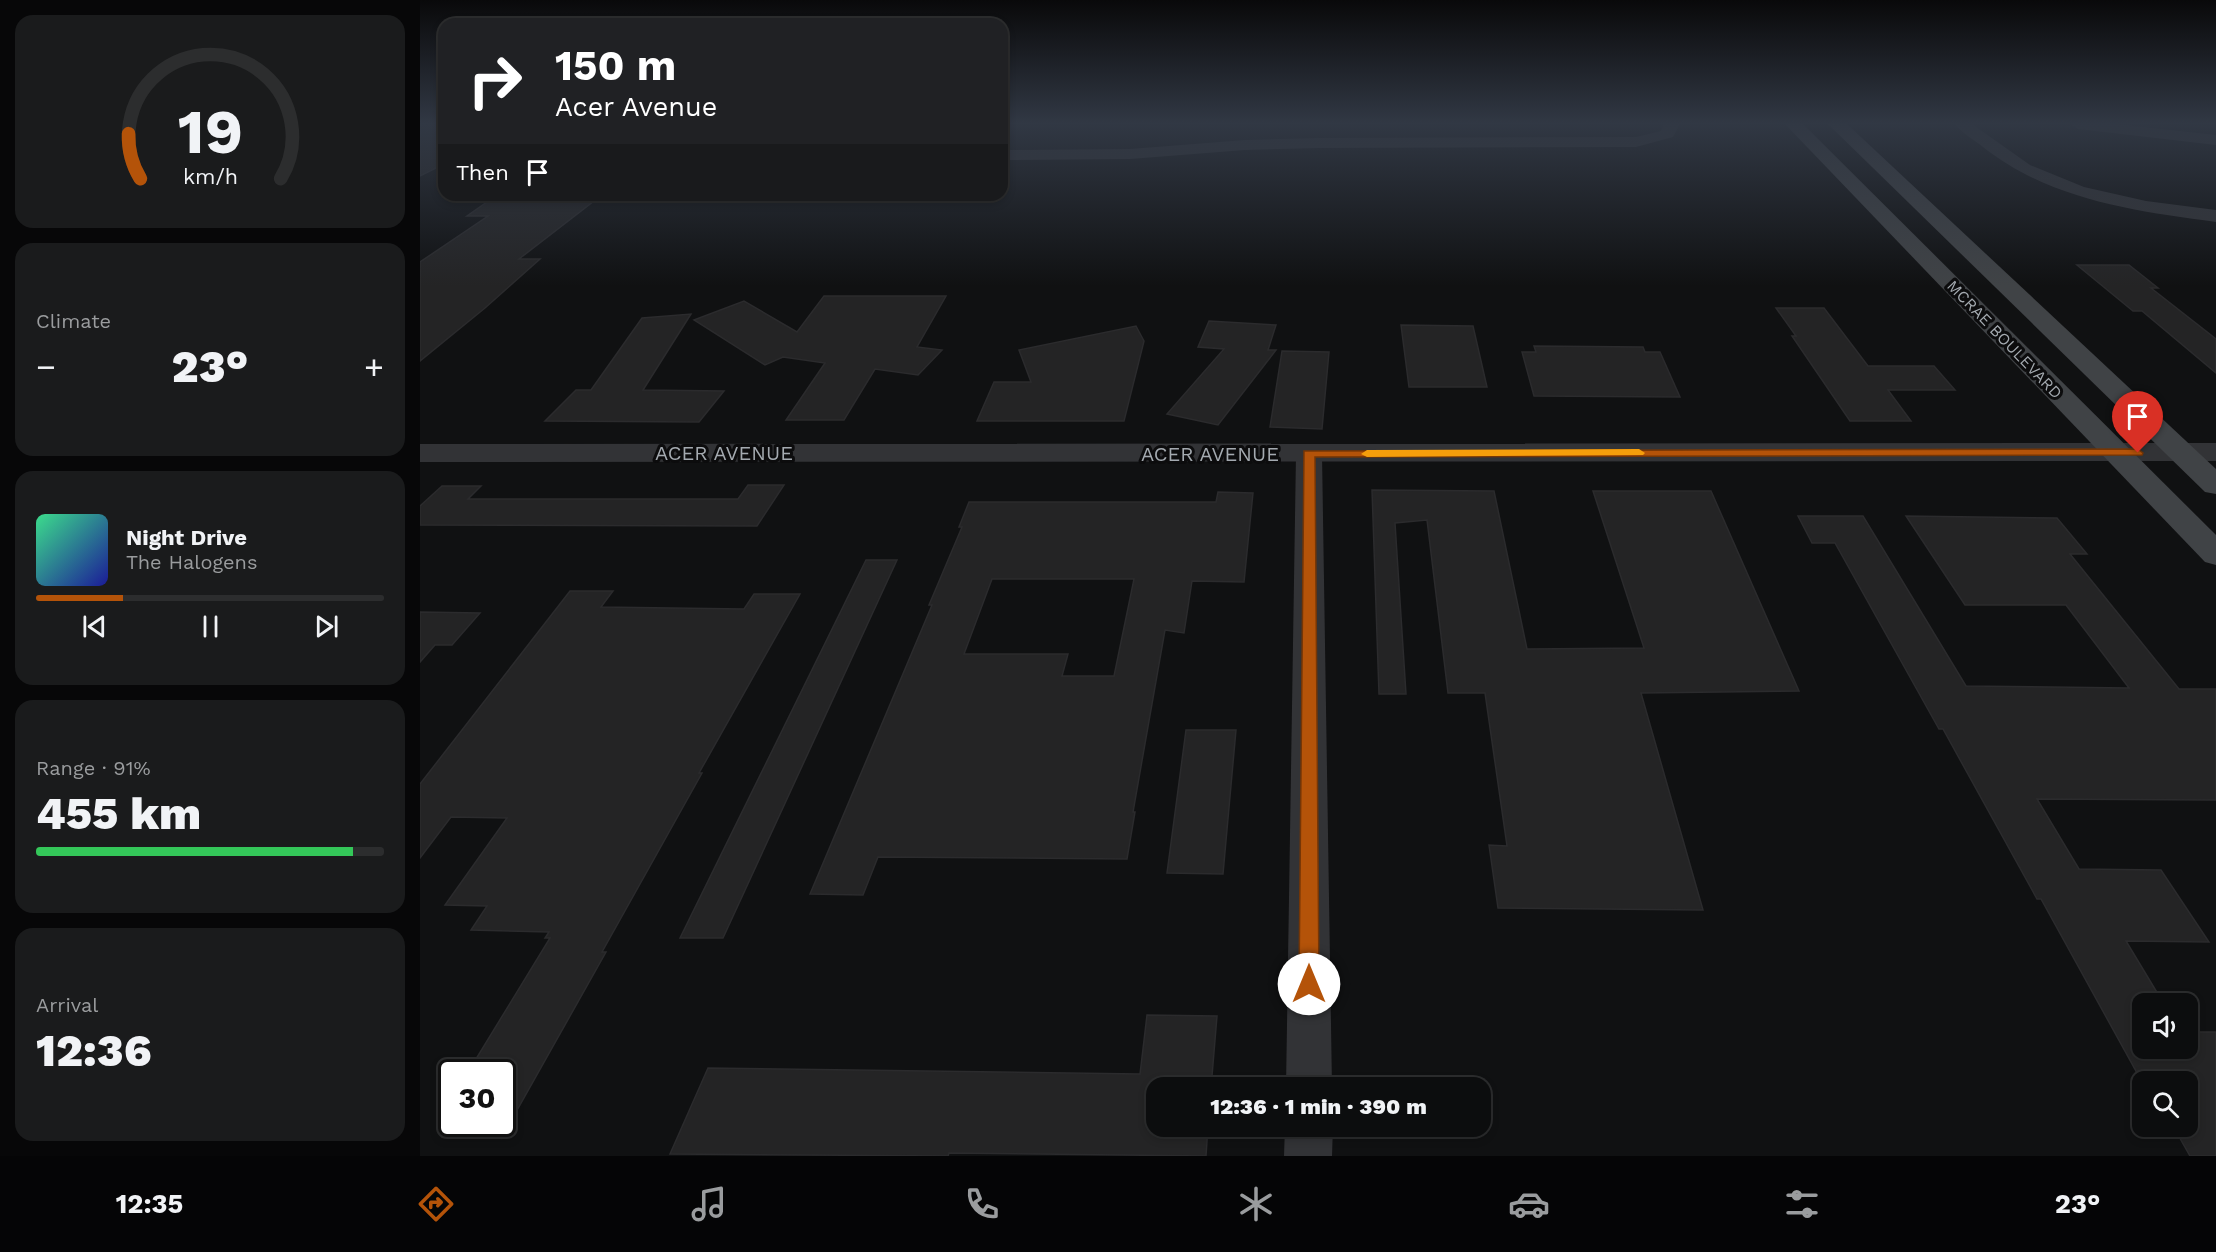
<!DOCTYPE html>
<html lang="en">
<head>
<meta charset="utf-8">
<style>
	body { margin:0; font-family:"Work Sans",sans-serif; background:#1a1b1c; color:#f1f3f6; height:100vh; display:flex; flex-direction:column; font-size:22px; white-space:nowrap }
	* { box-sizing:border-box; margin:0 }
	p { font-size:20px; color:#9a9c9e }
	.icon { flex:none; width:33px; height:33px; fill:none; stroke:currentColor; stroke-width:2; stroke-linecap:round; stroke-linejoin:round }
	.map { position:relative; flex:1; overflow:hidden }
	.details { display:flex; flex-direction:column; gap:15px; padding:15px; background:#070708; width:420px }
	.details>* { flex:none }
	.banner { position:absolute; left:18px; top:18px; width:570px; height:183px; border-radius:18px; box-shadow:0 3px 9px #0003,0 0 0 2px #2c2d2e; background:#202124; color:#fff; overflow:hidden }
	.buttons { position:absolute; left:1712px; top:993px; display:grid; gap:12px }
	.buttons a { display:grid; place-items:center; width:66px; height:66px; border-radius:12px; background:#0c0d0e; box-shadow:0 3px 9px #0003,0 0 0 2px #2c2d2e; font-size:30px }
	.speed { position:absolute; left:18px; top:1059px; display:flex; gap:12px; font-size:30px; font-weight:700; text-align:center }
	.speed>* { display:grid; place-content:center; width:78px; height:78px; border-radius:50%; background:#0c0d0e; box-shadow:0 3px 9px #0003,0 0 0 2px #2c2d2e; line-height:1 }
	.speed .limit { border:3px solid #111; border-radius:9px; background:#fff; color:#111 }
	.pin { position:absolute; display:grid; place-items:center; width:51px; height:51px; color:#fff; margin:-62px -26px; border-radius:50% 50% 50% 0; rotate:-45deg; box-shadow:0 0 6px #0007 }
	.pin .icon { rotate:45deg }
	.me { position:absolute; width:66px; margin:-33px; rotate:0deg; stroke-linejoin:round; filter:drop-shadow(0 0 4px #0008) }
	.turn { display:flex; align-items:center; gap:21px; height:126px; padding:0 18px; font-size:27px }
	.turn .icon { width:78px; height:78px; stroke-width:2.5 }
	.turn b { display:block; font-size:42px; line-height:51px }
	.then { display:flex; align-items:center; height:57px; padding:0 18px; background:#0003; gap:12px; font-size:22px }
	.big { font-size:45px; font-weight:800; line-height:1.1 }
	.details .widget { flex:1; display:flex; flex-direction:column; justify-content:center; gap:9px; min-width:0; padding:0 21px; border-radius:18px; background:#1a1b1c }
	.details .dial { align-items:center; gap:0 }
	.dial svg { height:156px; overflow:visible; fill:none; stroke:#2c2d2e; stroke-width:7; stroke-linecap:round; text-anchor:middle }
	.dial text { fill:#f1f3f6; stroke:none }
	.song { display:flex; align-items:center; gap:18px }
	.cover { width:72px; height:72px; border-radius:9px; background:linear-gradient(135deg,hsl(150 70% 55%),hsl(240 70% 35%)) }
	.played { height:6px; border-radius:3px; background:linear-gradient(90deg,#b45309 25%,#2c2d2e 25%) }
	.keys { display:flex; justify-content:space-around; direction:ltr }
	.heat { display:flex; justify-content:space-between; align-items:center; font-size:33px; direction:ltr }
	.charge { height:9px; border-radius:4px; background:linear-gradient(90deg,#34c759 91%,#2c2d2e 0) }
	.trip { position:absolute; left:726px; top:1077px; width:345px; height:60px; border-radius:18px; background:#0c0d0e; box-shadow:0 3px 9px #0003,0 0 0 2px #2c2d2e; font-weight:800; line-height:60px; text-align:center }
	.tab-bar { display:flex; height:96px; justify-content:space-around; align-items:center; background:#050506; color:#9a9c9e }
	.tab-bar .icon { width:42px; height:42px }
	.tab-bar .active { color:#b45309 }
	.tab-bar b { font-size:27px; color:#f1f3f6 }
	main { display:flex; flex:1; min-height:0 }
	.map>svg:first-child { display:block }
	.building { fill:#242425; stroke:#2b2b2d; stroke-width:1.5; fill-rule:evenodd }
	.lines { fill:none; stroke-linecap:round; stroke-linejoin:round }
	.minor { fill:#323336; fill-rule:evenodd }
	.tertiary { fill:#323336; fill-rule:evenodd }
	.secondary { fill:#404346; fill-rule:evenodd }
	.route { fill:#b45309; stroke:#753606; stroke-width:1.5 }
	.slow { fill:#f59e0b }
	.labels { text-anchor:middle; stroke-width:6; stroke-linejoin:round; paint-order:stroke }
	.far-street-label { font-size:16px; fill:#a4aab0; stroke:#0c0c0d }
	.street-label { font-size:20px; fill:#a4aab0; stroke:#0c0c0d }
</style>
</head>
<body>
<main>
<section class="details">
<div class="widget dial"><svg viewBox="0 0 100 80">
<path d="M14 69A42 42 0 1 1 86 69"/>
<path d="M14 69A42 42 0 0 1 8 46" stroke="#b45309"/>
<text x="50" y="56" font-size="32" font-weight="700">19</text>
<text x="50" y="72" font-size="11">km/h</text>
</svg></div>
<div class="widget"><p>Climate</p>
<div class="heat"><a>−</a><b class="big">23°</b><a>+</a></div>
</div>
<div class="widget">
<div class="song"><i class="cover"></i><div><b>Night Drive</b><p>The Halogens</p></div></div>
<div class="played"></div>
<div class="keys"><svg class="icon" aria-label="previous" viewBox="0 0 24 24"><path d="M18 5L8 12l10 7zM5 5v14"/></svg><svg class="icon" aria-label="pause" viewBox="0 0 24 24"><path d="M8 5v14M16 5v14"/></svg><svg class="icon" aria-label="next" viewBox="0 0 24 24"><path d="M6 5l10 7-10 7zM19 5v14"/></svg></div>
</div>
<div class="widget"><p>Range · 91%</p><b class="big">455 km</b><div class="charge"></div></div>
<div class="widget"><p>Arrival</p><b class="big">12:36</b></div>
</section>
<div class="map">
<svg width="1796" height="1156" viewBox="0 0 1796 1156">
	<rect width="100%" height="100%" fill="#101112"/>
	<g class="building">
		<polygon points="0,124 24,124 24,164 0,176"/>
		<polygon points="77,195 114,196 107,201 174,201 99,259 120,259 65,308 0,361 0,262 68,216 47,216"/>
		<polygon points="1657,265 1709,265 1738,288 1731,288 1796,339 1796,373 1722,311 1713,311"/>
		<polygon points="404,296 526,296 497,347 522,350 498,375 455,369 424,420 366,420 405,363 363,357 345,365 274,320 324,301 377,332"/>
		<polygon points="1356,308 1404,308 1448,366 1514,366 1535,390 1468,390 1491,421 1430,421 1372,336 1376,336"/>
		<polygon points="271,314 223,390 304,391 279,422 125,421 156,390 171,390 222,318"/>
		<polygon points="789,321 856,325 848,350 856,350 798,425 747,414 804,349 778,347"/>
		<polygon points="981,325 1053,326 1067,387 989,387"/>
		<polygon points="716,326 724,341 704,421 557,421 574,382 611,382 599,350"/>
		<polygon points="1114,346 1223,347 1225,352 1240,352 1260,397 1114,396 1102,352 1116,352"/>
		<polygon points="862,351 909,352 902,429 850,427"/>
		<polygon points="328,485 364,485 337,526 0,525 0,506 22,486 61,486 48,499 318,499"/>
		<polygon points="952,490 1074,491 1107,649 1224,648 1173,491 1291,491 1379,691 1221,693 1283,910 1078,908 1069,845 1087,846 1065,693 1028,693 1007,520 975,523 986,694 959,694"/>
		<path d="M798 492 833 493 824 582 772 581 764 633 745 630 713 812H715L707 859 458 857 443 895 390 894 512 605H509L542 527H539L549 502H796ZM572 579H714L694 676H642L648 654H544Z"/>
		<polygon points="1378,516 1443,516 1546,686 1709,688 1646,605 1545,605 1486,516 1637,518 1667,554 1650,554 1759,689 1796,689 1796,800 1617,799 1659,869 1741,870 1789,942 1706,941 1744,1004 1722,1004 1722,1048 1767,1048 1767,1032 1796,1032 1796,1156 1770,1156 1753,1126 1767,1126 1767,1082 1722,1082 1621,899 1617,899 1523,729 1519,729 1415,543 1392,543"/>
		<polygon points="446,560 477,560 303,938 260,938"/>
		<polygon points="150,591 193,591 181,607 324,609 334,594 380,594 279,773 282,773 182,952 186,952 82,1137 82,1072 48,1072 130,938 125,938 129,932 51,930 67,906 25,905 87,818 31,817 0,858 0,784"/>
		<polygon points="0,612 60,613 32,645 15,645 0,662"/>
		<polygon points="766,730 816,730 803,874 747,873"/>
		<polygon points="727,1015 797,1016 791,1088 736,1088 736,1126 788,1126 786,1156 529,1153 528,1156 250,1154 288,1068 720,1074"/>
	</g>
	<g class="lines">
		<g class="minor">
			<polygon points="1244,124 1260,124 1253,137 1216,147 899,148 825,150 710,159 582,160 582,150 710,149 825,140 899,138 1216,137 1241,131"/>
			<path d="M1535 124H1552L1610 165 1664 187 1726 201 1796 210V222C1714 211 1630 200 1563 147 1554 140 1542 133 1535 124Z"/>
			<polygon points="1650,124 1696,124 1796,135 1796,145 1658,129"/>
			<polygon points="889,446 898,448 902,454 912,1088 866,1088 876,454 880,448"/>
			<polygon points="865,1126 913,1126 912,1156 864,1156"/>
		</g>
		<polygon class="tertiary" points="1796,443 1796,461 0,462 0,444"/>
		<g class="secondary">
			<polygon points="1365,124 1383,124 1796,535 1796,565 1785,562"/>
			<polygon points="1408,124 1427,124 1796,469 1796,494 1785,492"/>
		</g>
	</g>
	<linearGradient id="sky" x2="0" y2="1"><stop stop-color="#09090a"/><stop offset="0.43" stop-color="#313844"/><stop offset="1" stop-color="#313844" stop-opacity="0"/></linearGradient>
	<rect width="1796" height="286" fill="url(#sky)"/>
	<polygon class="route" points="1718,449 1723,453 1722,455 895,457 899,984 896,991 889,994 882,991 879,984 884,451"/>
	<polygon class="slow" points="1219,449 1225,453 1223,455 947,457 941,454 947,450"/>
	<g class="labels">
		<g class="far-street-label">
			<text transform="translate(1585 339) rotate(46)" y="6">MCRAE BOULEVARD</text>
		</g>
		<g class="street-label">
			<text x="304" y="460">ACER AVENUE</text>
			<text x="790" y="461">ACER AVENUE</text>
		</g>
	</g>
</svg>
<div class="buttons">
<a><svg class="icon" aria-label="sound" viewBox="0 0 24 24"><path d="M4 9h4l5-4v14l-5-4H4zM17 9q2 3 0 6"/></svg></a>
<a><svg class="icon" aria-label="search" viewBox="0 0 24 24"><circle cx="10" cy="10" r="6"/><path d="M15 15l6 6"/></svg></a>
</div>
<div class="speed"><div class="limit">30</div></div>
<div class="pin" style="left:1718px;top:453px;background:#d93025"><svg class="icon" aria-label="arrive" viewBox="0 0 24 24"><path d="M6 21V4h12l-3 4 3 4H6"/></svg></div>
<svg class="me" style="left:889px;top:984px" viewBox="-20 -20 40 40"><circle r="19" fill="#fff"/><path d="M0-13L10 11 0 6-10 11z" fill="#b45309"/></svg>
<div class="trip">12:36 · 1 min · 390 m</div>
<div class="banner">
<div class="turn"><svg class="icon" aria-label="right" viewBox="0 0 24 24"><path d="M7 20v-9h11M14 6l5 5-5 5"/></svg><div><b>150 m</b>Acer Avenue</div></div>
<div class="then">Then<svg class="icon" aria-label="arrive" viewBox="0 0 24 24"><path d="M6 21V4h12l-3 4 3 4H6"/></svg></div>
</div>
</div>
</main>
<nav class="tab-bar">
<b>12:35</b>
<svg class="icon active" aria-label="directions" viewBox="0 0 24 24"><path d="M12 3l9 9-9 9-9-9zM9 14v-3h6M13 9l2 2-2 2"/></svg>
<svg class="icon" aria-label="music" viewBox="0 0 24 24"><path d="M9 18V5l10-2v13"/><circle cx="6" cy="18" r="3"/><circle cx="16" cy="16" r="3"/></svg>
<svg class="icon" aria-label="phone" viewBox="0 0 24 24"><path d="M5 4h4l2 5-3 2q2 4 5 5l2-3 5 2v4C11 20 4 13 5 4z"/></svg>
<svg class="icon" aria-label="climate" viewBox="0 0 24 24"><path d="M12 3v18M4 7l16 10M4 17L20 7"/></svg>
<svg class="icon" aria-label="car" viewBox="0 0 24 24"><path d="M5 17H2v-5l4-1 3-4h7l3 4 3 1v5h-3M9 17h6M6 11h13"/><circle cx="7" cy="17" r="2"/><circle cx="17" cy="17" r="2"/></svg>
<svg class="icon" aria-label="filters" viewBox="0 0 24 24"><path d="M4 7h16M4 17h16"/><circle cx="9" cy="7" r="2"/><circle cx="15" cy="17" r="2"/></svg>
<b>23°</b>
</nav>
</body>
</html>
